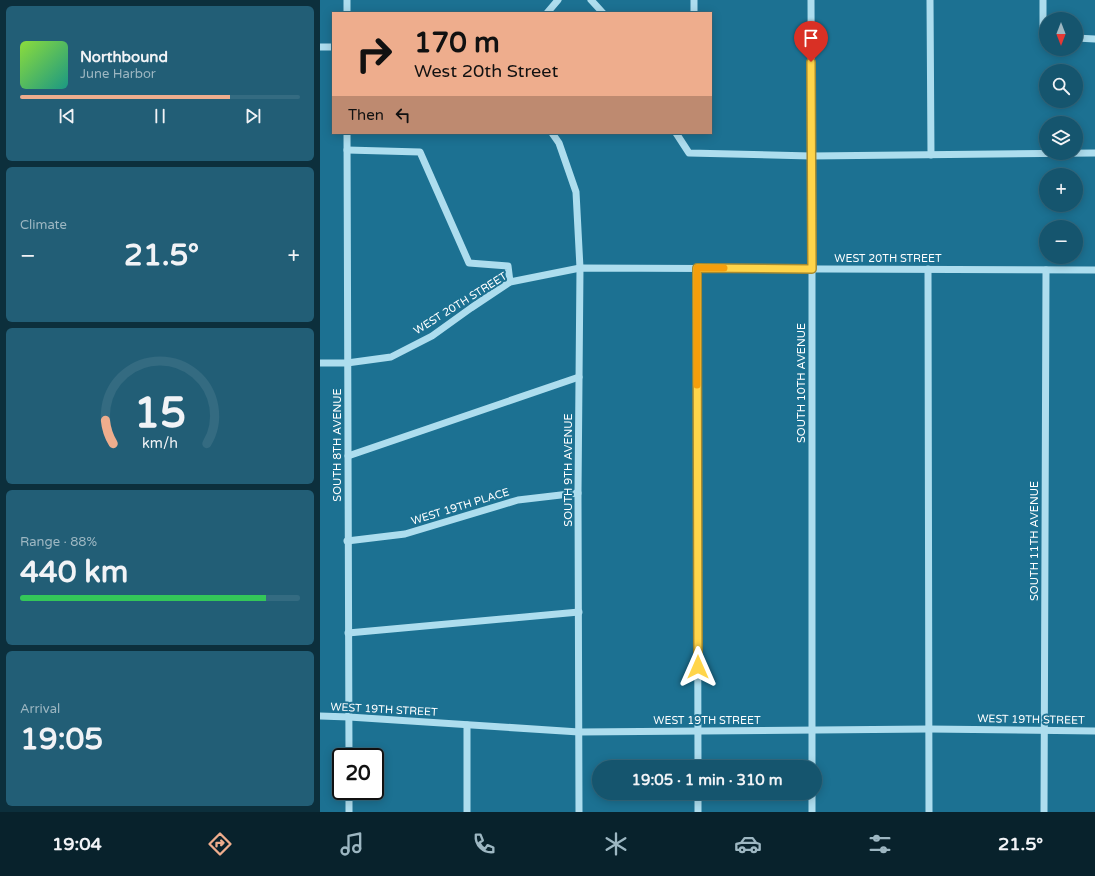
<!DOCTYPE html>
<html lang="en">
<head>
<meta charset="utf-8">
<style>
	body { margin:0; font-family:"Varela Round",sans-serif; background:#225e76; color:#f1f3f6; height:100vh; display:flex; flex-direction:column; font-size:15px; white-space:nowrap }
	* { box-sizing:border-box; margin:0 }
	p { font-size:13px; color:#9db7c2 }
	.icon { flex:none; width:22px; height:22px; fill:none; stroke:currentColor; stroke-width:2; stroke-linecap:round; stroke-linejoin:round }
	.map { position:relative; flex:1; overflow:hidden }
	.details { display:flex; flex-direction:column; gap:6px; padding:6px; background:#0c2f3c; width:320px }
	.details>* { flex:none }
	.banner { position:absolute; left:12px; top:12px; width:380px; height:122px; border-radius:0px; box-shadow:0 2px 10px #0003,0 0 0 1px #346b81; background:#eead8d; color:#111; overflow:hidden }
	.needle { width:26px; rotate:180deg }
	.controls { position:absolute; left:719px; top:12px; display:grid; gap:8px }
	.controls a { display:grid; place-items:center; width:44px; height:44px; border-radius:50%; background:#15556e; box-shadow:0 2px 10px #0003,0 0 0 1px #346b81; font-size:20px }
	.speed { position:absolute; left:12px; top:748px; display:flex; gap:8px; font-size:20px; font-weight:700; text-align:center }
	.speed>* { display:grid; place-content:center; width:52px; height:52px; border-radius:50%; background:#15556e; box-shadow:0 2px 10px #0003,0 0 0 1px #346b81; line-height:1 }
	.speed .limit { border:2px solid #111; border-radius:6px; background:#fff; color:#111 }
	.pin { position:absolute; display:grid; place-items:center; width:34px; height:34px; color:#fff; margin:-41px -17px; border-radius:50% 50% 50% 0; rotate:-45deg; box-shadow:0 0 4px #0007 }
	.pin .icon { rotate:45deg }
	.me { position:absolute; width:44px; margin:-22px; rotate:0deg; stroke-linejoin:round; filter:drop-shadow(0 0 3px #0008) }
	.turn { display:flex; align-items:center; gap:14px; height:84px; padding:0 16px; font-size:18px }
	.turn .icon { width:52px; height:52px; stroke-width:2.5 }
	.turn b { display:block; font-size:28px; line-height:34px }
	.then { display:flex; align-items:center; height:38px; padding:0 16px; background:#0003; gap:8px; font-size:15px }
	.big { font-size:30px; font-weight:700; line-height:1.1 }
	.details .tile { flex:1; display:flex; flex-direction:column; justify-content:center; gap:6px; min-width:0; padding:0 14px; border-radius:6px; background:#225e76 }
	.details .dial { align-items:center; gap:0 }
	.dial svg { height:104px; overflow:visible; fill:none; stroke:#346b81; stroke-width:7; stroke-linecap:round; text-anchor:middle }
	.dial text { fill:#f1f3f6; stroke:none }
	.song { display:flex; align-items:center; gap:12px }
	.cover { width:48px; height:48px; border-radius:6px; background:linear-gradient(135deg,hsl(90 70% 55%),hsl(170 70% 35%)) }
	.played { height:4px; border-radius:2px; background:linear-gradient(90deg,#eead8d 75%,#346b81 75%) }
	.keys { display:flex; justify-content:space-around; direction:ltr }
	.heat { display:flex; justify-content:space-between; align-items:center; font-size:22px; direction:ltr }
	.charge { height:6px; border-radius:3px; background:linear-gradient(90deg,#34c759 88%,#346b81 0) }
	.trip { position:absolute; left:272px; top:760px; width:230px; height:40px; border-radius:20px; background:#15556e; box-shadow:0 2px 10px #0003,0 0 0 1px #346b81; font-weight:700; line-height:40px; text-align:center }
	.tabs { display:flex; height:64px; justify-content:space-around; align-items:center; background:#08222c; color:#9db7c2 }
	.tabs .icon { width:28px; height:28px }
	.tabs .selected { color:#eead8d }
	.tabs b { font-size:18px; color:#f1f3f6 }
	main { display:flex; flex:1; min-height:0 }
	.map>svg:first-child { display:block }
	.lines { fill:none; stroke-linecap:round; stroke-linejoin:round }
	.minor { stroke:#adddee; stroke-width:7 }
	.route-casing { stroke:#a68a30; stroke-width:10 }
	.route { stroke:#ffd54a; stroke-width:7 }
	.slow { stroke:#f59e0b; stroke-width:7 }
	.labels { text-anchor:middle; stroke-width:4; stroke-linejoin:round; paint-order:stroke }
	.street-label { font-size:11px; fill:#fff; stroke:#1c7192 }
</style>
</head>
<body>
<main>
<section class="details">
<div class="tile">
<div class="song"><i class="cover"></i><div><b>Northbound</b><p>June Harbor</p></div></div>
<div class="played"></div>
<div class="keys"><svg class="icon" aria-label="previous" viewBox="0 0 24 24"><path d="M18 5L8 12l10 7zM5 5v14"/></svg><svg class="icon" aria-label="pause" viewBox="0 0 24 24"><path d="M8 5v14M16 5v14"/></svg><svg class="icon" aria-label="next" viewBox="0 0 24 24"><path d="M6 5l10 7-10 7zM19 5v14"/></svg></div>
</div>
<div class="tile"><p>Climate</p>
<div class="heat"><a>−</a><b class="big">21.5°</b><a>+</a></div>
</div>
<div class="tile dial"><svg viewBox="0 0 100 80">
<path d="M14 69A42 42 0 1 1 86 69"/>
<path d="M14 69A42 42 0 0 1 8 51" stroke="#eead8d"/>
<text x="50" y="56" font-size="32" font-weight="700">15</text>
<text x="50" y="72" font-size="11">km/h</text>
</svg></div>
<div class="tile"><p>Range · 88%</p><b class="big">440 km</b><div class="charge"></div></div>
<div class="tile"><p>Arrival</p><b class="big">19:05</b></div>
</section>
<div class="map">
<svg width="775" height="812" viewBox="0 0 775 812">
	<rect width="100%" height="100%" fill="#1c7192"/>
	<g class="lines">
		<g class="minor">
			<polyline points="27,0 27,13"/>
			<polyline points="271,0 283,13"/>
			<polyline points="374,0 374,13"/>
			<polyline points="491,0 492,269 492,767"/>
			<polyline points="610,0 611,155"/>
			<polyline points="723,0 723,38 726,38"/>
			<polyline points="227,13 238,0"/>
			<polyline points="756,38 775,39"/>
			<polyline points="0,47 13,47"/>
			<polyline points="27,133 29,757"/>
			<polyline points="232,133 239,143 256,192 260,268 258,493 259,812"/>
			<polyline points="356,133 369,153 491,156 775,153"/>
			<polyline points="27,150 100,152 149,263 188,266 190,282"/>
			<polyline points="377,268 378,767"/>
			<polyline points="608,269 609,812"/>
			<polyline points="0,363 27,363 71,357 112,336 151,308 190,282 260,268 775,270"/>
			<polyline points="28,456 259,377"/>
			<polyline points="27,541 85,534 198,500 258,493"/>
			<polyline points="28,633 259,612"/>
			<polyline points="0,716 29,717 259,732 609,729 775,731"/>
			<polyline points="492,793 492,812"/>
			<polyline points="29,812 29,791"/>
			<polyline points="147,812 147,725"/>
			<polyline points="378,812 378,793"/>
			<polyline points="724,812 726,270"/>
		</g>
	</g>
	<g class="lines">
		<defs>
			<polyline id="route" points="378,667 377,268 492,269 491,62"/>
		</defs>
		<use href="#route" class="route-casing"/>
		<use href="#route" class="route"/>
		<polyline class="slow" points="377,385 377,268 404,268"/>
	</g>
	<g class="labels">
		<g class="street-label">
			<text x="568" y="262">WEST 20TH STREET</text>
			<text transform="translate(140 303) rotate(-32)" y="4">WEST 20TH STREET</text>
			<text transform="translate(481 383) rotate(-90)" y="4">SOUTH 10TH AVENUE</text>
			<text transform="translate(17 445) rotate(-90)" y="4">SOUTH 8TH AVENUE</text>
			<text transform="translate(248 470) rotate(-90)" y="4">SOUTH 9TH AVENUE</text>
			<text transform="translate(140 506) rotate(-17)" y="4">WEST 19TH PLACE</text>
			<text transform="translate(714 541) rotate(-90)" y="4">SOUTH 11TH AVENUE</text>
			<text transform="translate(64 709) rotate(3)" y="4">WEST 19TH STREET</text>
			<text transform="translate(711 719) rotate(1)" y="4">WEST 19TH STREET</text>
			<text x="387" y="724">WEST 19TH STREET</text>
		</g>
	</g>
</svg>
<div class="controls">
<a><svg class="needle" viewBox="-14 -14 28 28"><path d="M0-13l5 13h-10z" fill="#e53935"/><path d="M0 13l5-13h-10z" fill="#9db7c2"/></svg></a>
<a><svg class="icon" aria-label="search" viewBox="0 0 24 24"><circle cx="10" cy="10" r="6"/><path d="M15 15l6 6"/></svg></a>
<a><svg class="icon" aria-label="layers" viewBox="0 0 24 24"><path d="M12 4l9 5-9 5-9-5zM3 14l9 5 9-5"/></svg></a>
<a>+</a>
<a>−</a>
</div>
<div class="speed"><div class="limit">20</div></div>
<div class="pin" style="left:491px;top:62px;background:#d93025"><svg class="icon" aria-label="arrive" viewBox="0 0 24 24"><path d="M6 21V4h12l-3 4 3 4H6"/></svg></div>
<svg class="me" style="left:378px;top:667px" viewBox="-20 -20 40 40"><path d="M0-17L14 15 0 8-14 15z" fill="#ffd54a" stroke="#fff" stroke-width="4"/></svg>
<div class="trip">19:05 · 1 min · 310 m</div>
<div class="banner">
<div class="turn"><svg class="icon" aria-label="right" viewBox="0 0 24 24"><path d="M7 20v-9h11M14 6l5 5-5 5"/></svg><div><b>170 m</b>West 20th Street</div></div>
<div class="then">Then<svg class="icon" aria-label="left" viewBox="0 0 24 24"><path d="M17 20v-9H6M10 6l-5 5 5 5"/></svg></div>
</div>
</div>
</main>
<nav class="tabs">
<b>19:04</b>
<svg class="icon selected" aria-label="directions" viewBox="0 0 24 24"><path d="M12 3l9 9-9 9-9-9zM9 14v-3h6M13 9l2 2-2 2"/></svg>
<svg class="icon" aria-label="music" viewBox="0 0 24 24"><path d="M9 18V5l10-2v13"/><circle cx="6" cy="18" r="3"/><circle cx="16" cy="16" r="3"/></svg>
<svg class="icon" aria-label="phone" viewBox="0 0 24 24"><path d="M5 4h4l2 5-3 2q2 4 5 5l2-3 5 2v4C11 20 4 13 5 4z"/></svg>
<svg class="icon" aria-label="climate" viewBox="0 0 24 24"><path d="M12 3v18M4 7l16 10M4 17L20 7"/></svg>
<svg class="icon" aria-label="car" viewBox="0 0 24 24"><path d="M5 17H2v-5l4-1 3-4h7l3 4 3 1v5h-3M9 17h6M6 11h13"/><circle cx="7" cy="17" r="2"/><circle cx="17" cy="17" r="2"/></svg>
<svg class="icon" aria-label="filters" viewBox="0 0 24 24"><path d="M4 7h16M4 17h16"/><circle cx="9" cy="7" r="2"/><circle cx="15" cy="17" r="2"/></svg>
<b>21.5°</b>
</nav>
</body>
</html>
